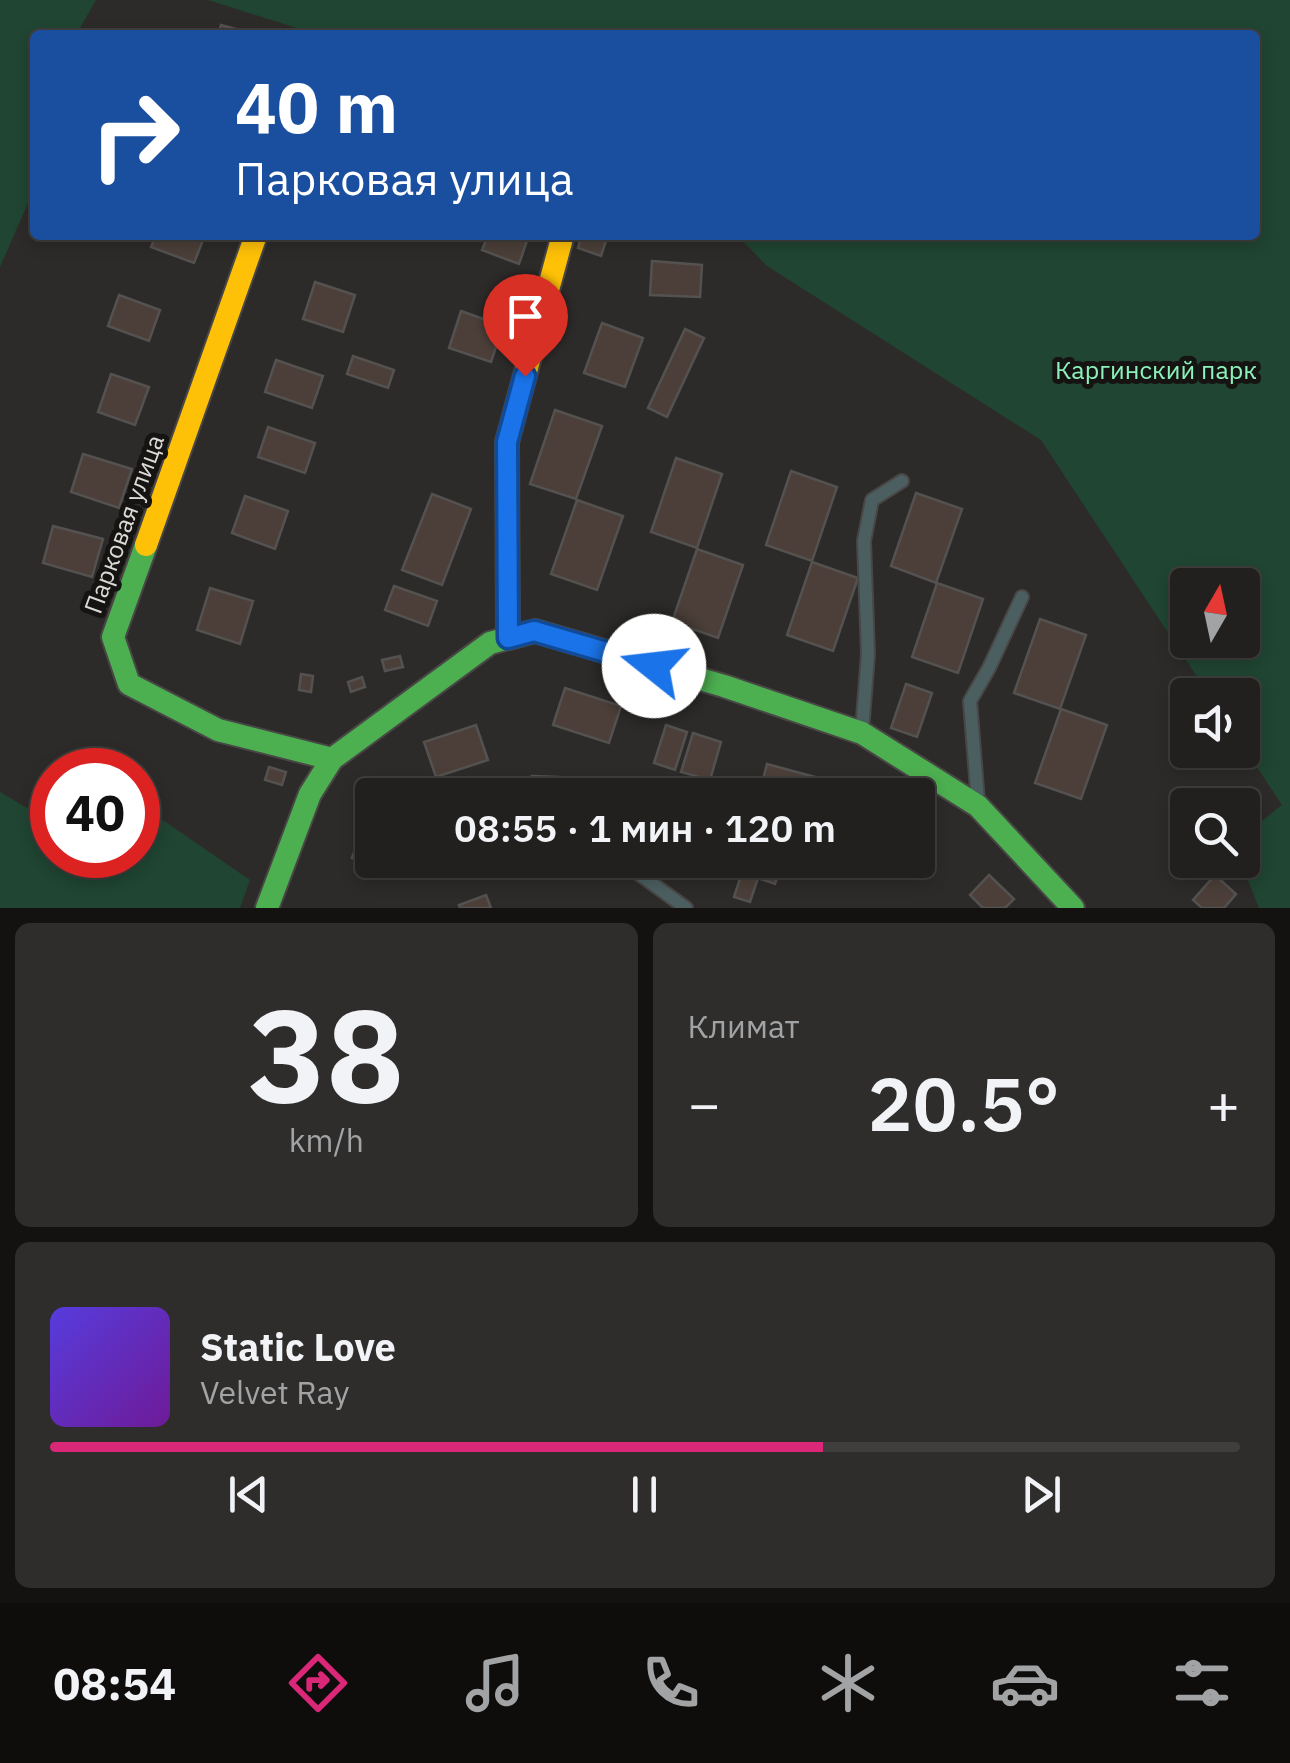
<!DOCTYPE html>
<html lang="ru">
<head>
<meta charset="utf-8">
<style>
	body { margin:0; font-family:"IBM Plex Sans",sans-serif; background:#2e2d2c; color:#f1f3f6; height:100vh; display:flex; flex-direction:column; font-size:38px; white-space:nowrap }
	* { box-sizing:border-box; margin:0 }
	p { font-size:32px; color:#a2a3a4 }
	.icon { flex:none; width:55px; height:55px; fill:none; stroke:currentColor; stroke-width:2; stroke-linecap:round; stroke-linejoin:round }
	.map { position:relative; height:908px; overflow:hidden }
	.panel { display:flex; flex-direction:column; gap:15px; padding:15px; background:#131211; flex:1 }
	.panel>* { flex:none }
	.top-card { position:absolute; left:30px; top:30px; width:1230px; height:210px; border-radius:10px; box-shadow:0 5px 15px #0003,0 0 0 2px #3f3e3d; background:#1a4fa0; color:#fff; overflow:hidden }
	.needle { width:65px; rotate:9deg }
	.controls { position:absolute; left:1170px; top:568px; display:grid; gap:20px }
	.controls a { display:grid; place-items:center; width:90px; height:90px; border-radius:10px; background:#22201f; box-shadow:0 5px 15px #0003,0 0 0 2px #3f3e3d; font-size:50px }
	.speed { position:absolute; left:30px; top:748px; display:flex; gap:20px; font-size:50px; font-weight:700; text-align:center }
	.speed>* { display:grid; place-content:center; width:130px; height:130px; border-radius:50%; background:#22201f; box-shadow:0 5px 15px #0003,0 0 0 2px #3f3e3d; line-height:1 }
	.speed .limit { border:15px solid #d22; background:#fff; color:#111 }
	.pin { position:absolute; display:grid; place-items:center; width:85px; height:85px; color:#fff; margin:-102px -42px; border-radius:50% 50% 50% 0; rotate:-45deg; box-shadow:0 0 10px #0007 }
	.pin .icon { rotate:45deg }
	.me { position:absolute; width:110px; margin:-55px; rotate:286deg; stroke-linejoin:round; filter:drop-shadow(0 0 8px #0008) }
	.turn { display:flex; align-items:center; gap:35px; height:210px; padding:0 40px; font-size:45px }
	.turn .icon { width:130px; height:130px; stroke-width:2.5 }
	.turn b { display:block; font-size:70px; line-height:85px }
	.big { font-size:75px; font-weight:600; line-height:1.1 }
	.panel .card { flex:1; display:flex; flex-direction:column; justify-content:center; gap:15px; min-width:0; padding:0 35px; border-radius:15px; background:#2e2d2c }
	.panel .dial { align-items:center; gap:0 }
	.dial b { font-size:130px; line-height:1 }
	.song { display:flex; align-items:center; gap:30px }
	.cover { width:120px; height:120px; border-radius:15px; background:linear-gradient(135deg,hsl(250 70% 55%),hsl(280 70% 35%)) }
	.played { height:10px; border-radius:5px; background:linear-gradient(90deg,#db2777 65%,#3f3e3d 65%) }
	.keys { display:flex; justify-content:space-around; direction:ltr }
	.heat { display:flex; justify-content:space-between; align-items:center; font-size:55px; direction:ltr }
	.panel .tiles { flex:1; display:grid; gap:15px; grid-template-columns:1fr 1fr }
	.card:last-child { grid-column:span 2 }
	.trip { position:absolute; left:355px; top:778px; width:580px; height:100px; border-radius:10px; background:#22201f; box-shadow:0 5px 15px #0003,0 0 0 2px #3f3e3d; font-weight:600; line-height:100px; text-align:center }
	.menu { display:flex; height:160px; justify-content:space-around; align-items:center; background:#0e0d0c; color:#a2a3a4 }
	.menu .icon { width:70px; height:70px }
	.menu .on { color:#db2777 }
	.menu b { font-size:45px; color:#f1f3f6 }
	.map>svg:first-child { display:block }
	.green { fill:#204532; fill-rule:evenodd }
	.building { fill:#4c3f39; stroke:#545250; stroke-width:2.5 }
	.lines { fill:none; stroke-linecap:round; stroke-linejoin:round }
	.lane-casing { stroke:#484746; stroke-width:16 }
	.fast-casing { stroke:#484746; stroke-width:26 }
	.slow-casing { stroke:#484746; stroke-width:26 }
	.lane { stroke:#4c5f60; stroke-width:12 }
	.fast { stroke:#4caf50; stroke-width:22 }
	.slow { stroke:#ffc107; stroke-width:22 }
	.route-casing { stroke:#114b97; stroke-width:25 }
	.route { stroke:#1a73e8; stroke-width:18 }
	.labels { text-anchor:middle; stroke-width:10; stroke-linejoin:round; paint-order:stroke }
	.park-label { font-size:25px; fill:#8af2ba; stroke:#161412 }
	.street-label { font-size:25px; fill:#dcdad6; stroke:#161412 }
</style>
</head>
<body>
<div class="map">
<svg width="1290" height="908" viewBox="0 0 1290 908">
	<rect width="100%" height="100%" fill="#2d2b29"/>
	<g class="green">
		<polygon points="0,0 96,0 76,35 35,35 35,187 0,267"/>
		<path d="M208 0H1290V908H1259L1240 860 1243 836 1282 805 1243 746 1242 695H1209L1041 440 767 266 737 235H1255V35H319ZM1188 585H1242V640H1188Z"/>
		<polygon points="0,792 29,809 52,796 52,855 138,855 138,803 250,880 240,908 0,908"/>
	</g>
	<g class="building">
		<polygon points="221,25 258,35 218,35"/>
		<polygon points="156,235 205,235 194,263 151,247"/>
		<polygon points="488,235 529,235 519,264 482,250"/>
		<polygon points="582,235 608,235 601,256 578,248"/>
		<polygon points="652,261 702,265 700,297 650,295"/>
		<polygon points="315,282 355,295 343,332 303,319"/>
		<polygon points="119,295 160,310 149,341 108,326"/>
		<polygon points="461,311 503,326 491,362 449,348"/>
		<polygon points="602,323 643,338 625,387 584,373"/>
		<polygon points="685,329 704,338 667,417 648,408"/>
		<polygon points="353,356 394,370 388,388 347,374"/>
		<polygon points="276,360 323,376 312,408 265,392"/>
		<polygon points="111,374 149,387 135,425 98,412"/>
		<polygon points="555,410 602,426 576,499 530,484"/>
		<polygon points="268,427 315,443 305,473 258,457"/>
		<polygon points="83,454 132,469 119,508 71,492"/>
		<polygon points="676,458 722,474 697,548 651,532"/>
		<polygon points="791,471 837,487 812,561 766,545"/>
		<polygon points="916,493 962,509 936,583 891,566"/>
		<polygon points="432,494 471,509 442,585 402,570"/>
		<polygon points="245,496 288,511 275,549 232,533"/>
		<polygon points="577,500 623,516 597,590 551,574"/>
		<polygon points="53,526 103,539 92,577 43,563"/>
		<polygon points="697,549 743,565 718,638 672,622"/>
		<polygon points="812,562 858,578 833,651 787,635"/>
		<polygon points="937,583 983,599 958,673 912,657"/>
		<polygon points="394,586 437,601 428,626 385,610"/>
		<polygon points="210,588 253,601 240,644 197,630"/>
		<polygon points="1040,619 1086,635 1060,709 1014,693"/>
		<polygon points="400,656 403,667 385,671 382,660"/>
		<polygon points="301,674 313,676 311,692 299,690"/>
		<polygon points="362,677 365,687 351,692 348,682"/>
		<polygon points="906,684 932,693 917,737 891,728"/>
		<polygon points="565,688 621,706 609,743 553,725"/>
		<polygon points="1061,709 1107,725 1081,799 1035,783"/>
		<polygon points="476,725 488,760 436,777 424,742"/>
		<polygon points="666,725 687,732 675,770 654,763"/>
		<polygon points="693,733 721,742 710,780 681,772"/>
		<polygon points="767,764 815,777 811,795 759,795"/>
		<polygon points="269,767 286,772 282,785 265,780"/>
		<polygon points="532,776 558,777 558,795 532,795"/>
		<polygon points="371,804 372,860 384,860 381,868 352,858"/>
		<polygon points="540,860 581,860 582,863 545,875"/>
		<polygon points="746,860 780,869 775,884 758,878 750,902 734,897"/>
		<polygon points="989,875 1014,899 1005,908 983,908 970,895"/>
		<polygon points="1215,875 1236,894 1224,908 1202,908 1193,900"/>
		<polygon points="486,895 491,908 460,908 459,905"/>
	</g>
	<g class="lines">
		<defs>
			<g id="lane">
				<polyline points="862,731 868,654 864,541 872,500 902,481"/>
				<polyline points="978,802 970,701 989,668 1022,597"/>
				<polyline points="620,860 686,908"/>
			</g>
			<g id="fast">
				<polyline points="146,545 113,637 129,684 218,730 332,759"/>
				<polyline points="267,908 310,794 332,759 490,643 535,631 724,686 862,733 978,806 1073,908"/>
			</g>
			<g id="slow">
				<polyline points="146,545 256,235"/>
				<polyline points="508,638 507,442 561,242"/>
			</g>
		</defs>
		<use href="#lane" class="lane-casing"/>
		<use href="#fast" class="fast-casing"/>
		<use href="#slow" class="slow-casing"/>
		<use href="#lane" class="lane"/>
		<use href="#fast" class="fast"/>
		<use href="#slow" class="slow"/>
	</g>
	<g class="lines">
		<defs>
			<polyline id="route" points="525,376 507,442 508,638 534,631 654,666"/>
		</defs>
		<use href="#route" class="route-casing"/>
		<use href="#route" class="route"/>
	</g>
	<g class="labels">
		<g class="park-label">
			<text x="1156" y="379">Каргинский парк</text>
		</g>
		<g class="street-label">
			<text transform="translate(124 524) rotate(-70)" y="9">Парковая улица</text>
		</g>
	</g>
</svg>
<div class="controls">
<a><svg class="needle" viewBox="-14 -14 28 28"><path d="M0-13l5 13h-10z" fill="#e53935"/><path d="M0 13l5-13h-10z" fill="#a2a3a4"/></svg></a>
<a><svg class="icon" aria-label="sound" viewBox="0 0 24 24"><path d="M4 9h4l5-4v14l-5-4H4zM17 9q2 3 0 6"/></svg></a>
<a><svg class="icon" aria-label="search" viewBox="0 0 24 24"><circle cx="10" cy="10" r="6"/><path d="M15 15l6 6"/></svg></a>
</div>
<div class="speed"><div class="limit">40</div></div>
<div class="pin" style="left:525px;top:376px;background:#d93025"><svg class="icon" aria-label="arrive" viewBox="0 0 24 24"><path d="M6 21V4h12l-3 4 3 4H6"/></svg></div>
<svg class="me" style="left:654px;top:666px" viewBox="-20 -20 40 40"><circle r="19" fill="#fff"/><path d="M0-13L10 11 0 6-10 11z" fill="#1a73e8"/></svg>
<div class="trip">08:55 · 1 мин · 120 m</div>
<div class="top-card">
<div class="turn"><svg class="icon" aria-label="right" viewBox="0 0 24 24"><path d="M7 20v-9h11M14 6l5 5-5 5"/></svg><div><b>40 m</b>Парковая улица</div></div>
</div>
</div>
<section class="panel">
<div class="tiles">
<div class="card dial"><b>38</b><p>km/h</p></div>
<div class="card"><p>Климат</p>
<div class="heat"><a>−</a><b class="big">20.5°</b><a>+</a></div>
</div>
<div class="card">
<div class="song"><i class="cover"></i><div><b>Static Love</b><p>Velvet Ray</p></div></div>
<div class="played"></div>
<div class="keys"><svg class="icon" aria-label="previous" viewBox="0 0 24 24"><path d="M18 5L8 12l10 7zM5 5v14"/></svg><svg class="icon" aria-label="pause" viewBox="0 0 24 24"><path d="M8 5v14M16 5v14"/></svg><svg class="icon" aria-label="next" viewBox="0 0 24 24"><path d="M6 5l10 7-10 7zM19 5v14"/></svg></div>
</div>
</div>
</section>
<nav class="menu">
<b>08:54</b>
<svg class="icon on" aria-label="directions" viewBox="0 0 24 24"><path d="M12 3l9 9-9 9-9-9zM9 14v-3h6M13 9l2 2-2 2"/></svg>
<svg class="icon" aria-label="music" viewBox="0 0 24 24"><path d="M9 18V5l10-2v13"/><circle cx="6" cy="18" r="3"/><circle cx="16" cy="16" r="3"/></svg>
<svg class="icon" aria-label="phone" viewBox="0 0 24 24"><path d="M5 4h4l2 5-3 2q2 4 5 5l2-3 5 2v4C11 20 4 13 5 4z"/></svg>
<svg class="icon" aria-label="climate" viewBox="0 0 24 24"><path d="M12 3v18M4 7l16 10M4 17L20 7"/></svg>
<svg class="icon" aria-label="car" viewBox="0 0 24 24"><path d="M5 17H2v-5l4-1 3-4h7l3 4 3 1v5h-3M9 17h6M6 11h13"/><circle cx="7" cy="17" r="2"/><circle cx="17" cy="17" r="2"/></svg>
<svg class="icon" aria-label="filters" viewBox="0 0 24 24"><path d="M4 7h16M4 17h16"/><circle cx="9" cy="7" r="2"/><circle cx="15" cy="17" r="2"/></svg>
</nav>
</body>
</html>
